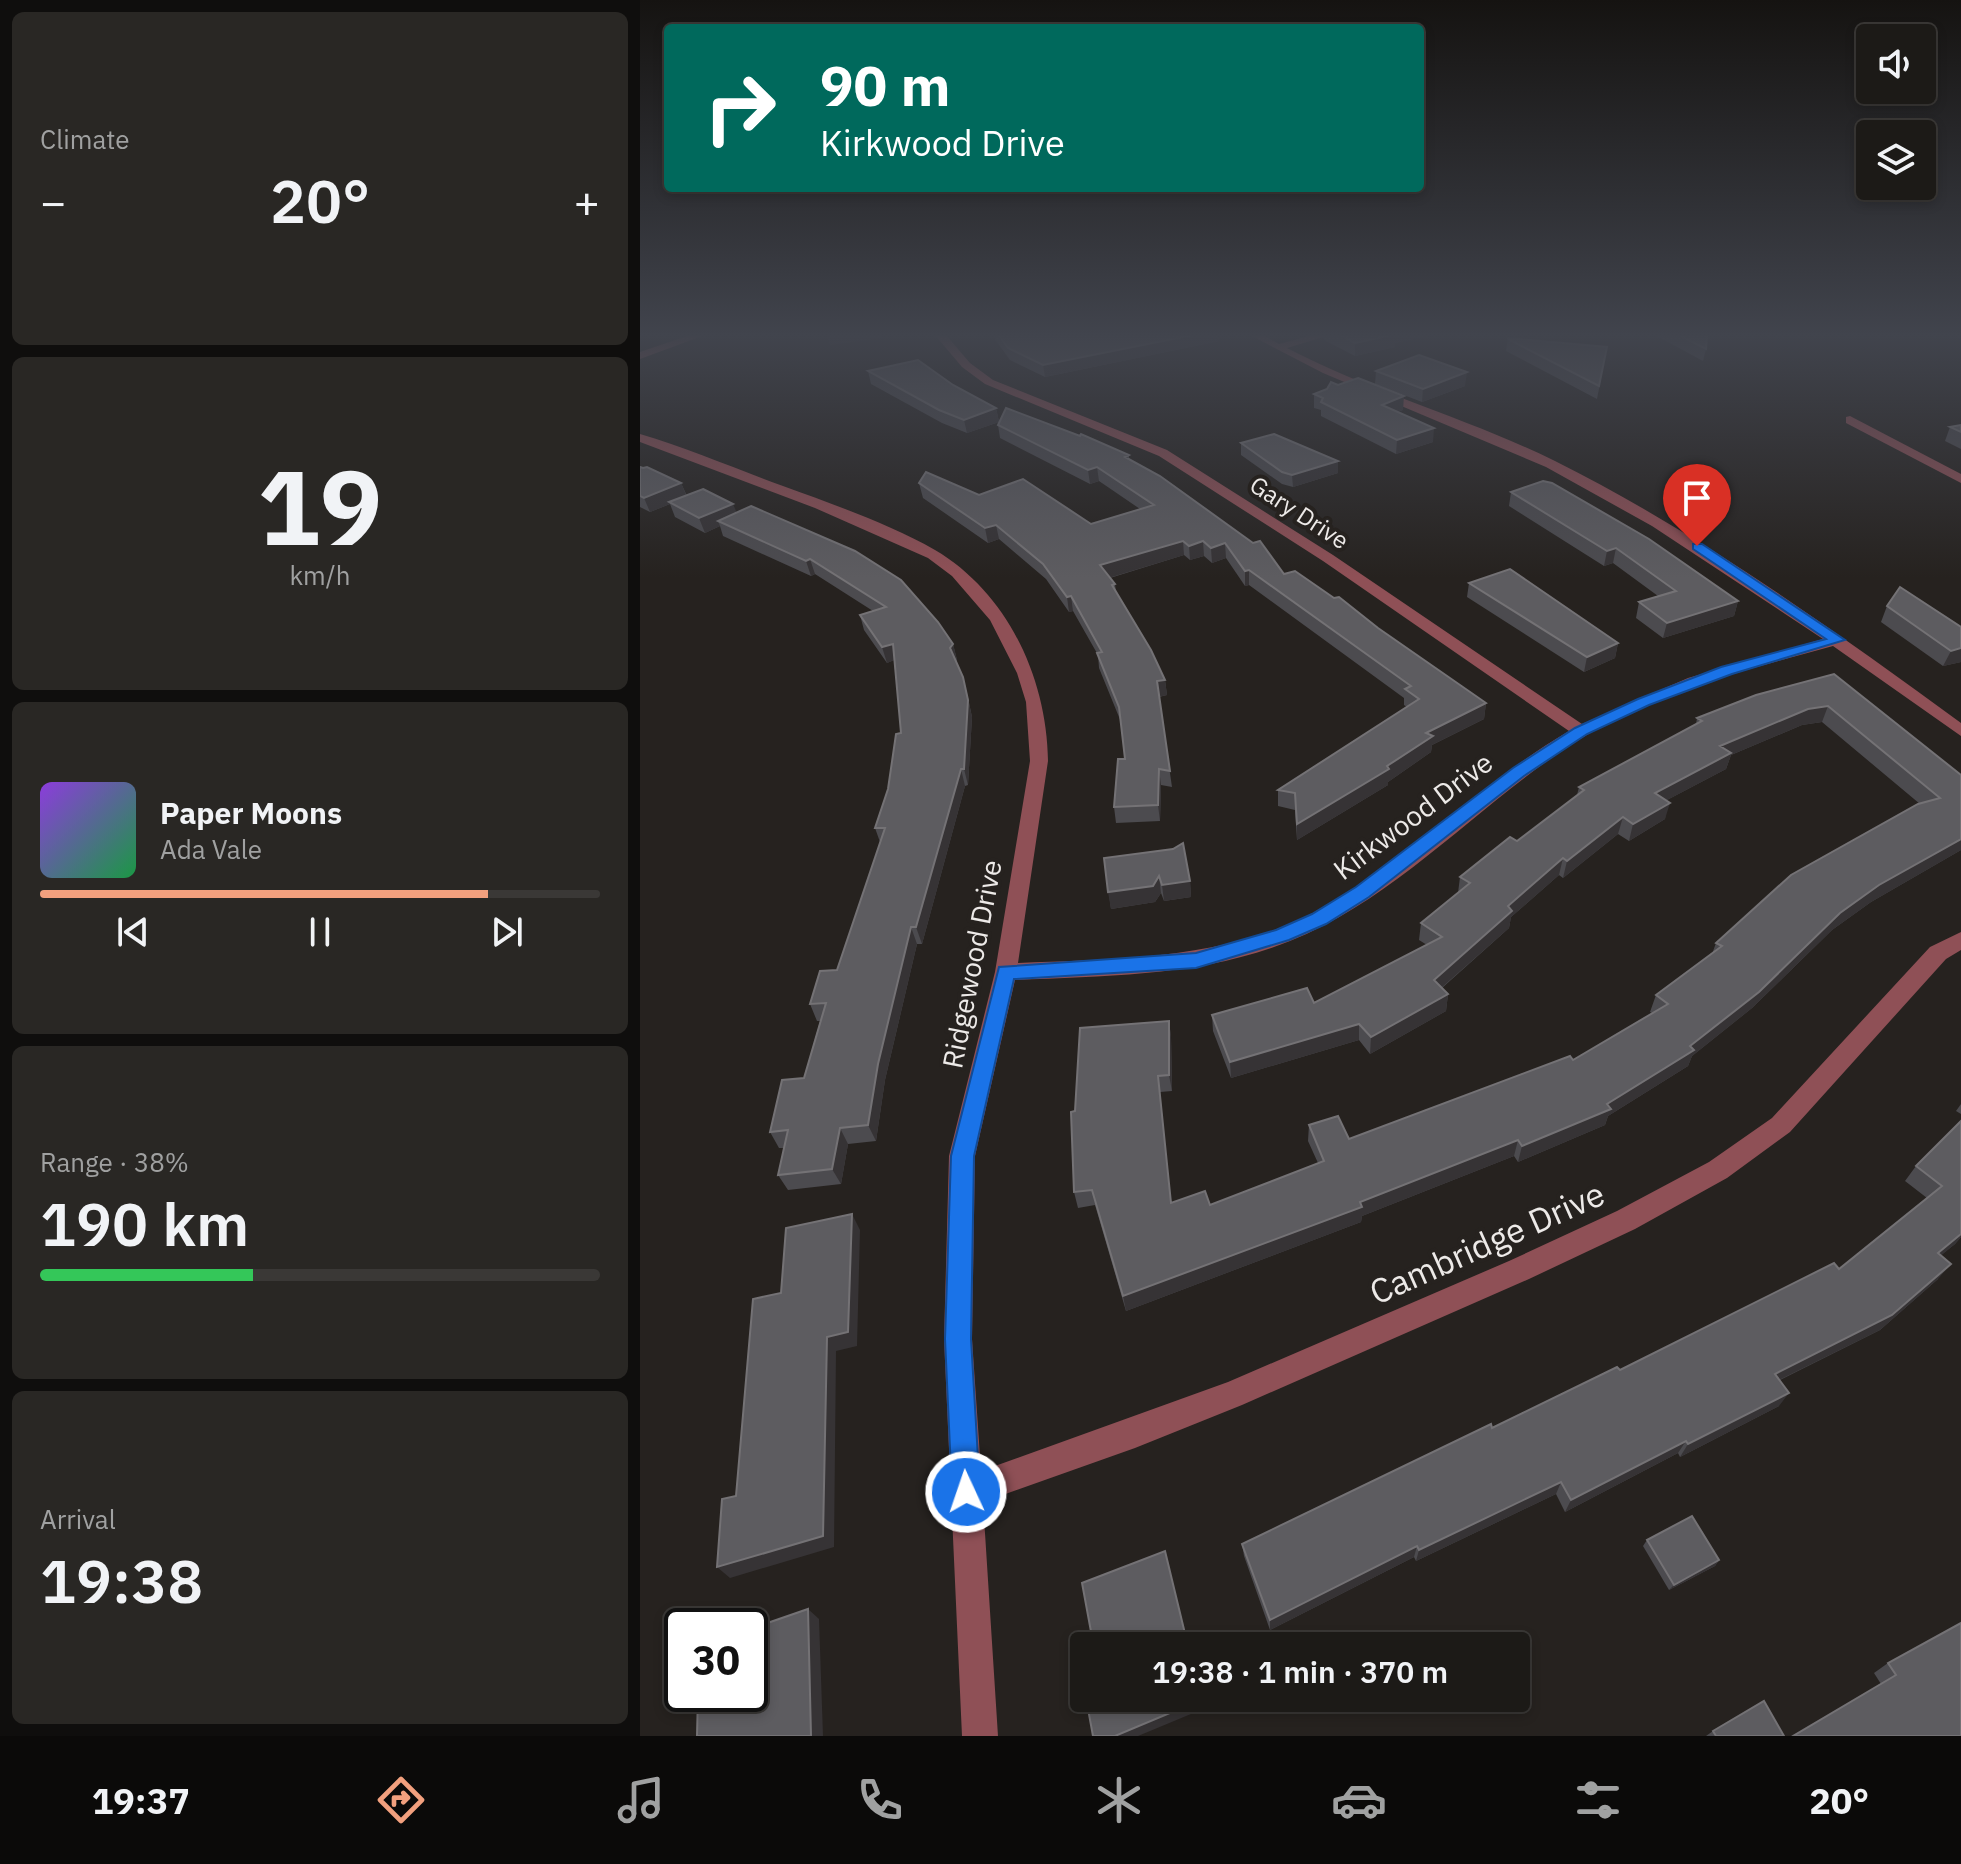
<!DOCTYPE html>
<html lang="en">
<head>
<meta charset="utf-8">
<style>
	body { margin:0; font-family:"IBM Plex Sans",sans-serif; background:#292724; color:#f1f3f6; height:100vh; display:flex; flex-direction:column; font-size:30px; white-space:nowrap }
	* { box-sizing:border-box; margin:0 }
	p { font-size:26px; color:#a0a1a1 }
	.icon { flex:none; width:44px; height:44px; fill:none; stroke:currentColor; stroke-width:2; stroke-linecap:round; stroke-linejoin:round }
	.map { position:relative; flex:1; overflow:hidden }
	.panel { display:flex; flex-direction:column; gap:12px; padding:12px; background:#0f0e0d; width:640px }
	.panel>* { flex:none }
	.top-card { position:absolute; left:24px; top:24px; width:760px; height:168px; border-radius:8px; box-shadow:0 4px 12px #0003,0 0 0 2px #3a3836; background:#00695c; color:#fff; overflow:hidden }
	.fabs { position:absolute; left:1216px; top:24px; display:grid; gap:16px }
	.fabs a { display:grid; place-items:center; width:80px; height:80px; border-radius:8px; background:#1c1a17; box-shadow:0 4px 12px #0003,0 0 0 2px #3a3836; font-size:40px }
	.speed { position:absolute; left:24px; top:1608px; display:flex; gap:16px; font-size:40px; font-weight:700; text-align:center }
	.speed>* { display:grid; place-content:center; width:104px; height:104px; border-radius:50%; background:#1c1a17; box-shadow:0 4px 12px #0003,0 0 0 2px #3a3836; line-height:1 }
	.speed .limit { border:4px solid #111; border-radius:12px; background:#fff; color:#111 }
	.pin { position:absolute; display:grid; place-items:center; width:68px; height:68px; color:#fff; margin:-82px -34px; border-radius:50% 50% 50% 0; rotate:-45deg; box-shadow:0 0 8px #0007 }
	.pin .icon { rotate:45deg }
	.me { position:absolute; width:88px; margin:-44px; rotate:357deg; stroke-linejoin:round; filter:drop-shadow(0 0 6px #0008) }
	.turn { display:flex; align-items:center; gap:28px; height:168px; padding:0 24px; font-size:36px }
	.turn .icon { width:104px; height:104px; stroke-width:2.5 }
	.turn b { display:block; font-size:56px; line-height:68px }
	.big { font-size:60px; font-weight:600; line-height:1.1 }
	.panel .tile { flex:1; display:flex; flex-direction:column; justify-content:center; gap:12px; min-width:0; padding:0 28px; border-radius:12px; background:#292724 }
	.panel .dial { align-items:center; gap:0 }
	.dial b { font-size:104px; line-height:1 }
	.song { display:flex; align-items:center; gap:24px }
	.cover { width:96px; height:96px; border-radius:12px; background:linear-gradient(135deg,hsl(270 70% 55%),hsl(140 70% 35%)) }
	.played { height:8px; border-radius:4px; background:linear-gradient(90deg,#f2a07e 80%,#3a3836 80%) }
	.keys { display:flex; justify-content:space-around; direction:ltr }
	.heat { display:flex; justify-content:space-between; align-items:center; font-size:44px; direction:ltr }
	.charge { height:12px; border-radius:6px; background:linear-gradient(90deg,#34c759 38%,#3a3836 0) }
	.trip { position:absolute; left:430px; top:1632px; width:460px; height:80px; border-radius:8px; background:#1c1a17; box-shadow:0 4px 12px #0003,0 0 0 2px #3a3836; font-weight:600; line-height:80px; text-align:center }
	.tabs { display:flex; height:128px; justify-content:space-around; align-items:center; background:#0b0a09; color:#a0a1a1 }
	.tabs .icon { width:56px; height:56px }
	.tabs .active { color:#f2a07e }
	.tabs b { font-size:36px; color:#f1f3f6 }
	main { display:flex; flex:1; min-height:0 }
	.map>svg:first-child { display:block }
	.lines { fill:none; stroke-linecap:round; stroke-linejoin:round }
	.minor { fill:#8f5056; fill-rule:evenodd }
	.wall { fill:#4c4b4f }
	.shaded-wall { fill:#363335 }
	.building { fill:#5d5c60; stroke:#747275; stroke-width:2 }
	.route { fill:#1a73e8; stroke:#114b97; stroke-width:2 }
	.labels { text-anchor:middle; stroke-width:8; stroke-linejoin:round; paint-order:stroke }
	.far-street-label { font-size:24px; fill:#edeae8; stroke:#26221f }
	.street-label { font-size:28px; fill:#edeae8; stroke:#26221f }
	.near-street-label { font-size:34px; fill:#edeae8; stroke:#26221f }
</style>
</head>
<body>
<main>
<section class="panel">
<div class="tile"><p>Climate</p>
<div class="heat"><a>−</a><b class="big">20°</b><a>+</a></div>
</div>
<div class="tile dial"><b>19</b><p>km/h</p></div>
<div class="tile">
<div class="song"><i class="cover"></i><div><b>Paper Moons</b><p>Ada Vale</p></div></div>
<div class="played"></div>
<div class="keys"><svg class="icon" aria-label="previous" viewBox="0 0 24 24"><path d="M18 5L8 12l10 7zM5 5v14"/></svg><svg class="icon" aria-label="pause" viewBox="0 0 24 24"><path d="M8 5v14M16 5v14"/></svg><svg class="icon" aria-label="next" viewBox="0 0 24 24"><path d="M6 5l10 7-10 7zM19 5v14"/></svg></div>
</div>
<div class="tile"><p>Range · 38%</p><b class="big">190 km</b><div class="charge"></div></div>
<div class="tile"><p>Arrival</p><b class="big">19:38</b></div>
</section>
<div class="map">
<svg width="1321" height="1736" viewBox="0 0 1321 1736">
	<rect width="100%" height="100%" fill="#26221f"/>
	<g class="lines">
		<g class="minor">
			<polygon points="50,335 65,335 0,359 0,352"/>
			<path d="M295 335H306L330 363 353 380 527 450 693 555 942 724 1048 678 1183 639 1012 526 906 467 683 373 610 335H623L639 344 673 335H690L647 348C733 393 828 418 915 461 1059 533 1191 628 1321 723V736L1193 646C1101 671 1003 696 923 750 831 812 754 899 650 941 563 976 467 976 375 980L335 1156 332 1339 341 1471 588 1382 869 1261 977 1211 1069 1162 1132 1118 1290 947 1321 932V950L1306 959 1150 1132 1087 1178 995 1229 889 1279 602 1405 495 1448 343 1502 358 1736H322L304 1339 309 1156 355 972 390 761 386 702 377 673 350 620 312 576 288 558 175 508 0 442V434C48 448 96 469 143 486 192 504 250 524 295 550 368 593 407 679 408 761L378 963C476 959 581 960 671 914 765 866 838 784 929 731L683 561 519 456 345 384 322 367Z"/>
			<polygon points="1210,416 1321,474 1321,483 1206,423 1206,417"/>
		</g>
	</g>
	<g class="wall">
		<polygon points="354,335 578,335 579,341 405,377 370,360 354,338"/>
		<polygon points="684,335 791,335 755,343 755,347 715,356 684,340"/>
		<polygon points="1015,335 1067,335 1066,349 1063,361"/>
		<polygon points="868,338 967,347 957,399 866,351"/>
		<polygon points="228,371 356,408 359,422 327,433 302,423 231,384"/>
		<polygon points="736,371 825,386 782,402 735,384"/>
		<polygon points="698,385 763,410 757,412 793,442 756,454 681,416 681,410 674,408 674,394"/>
		<polygon points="358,425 489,455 489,459 644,574 738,628 846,703 844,719 792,745 791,752 748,782 748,785 657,840 655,810 638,806 638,790 767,707 764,705 764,698 609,585 605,586 586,558 572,563 564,556 550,560 544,555 470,578 475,584 476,592 525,680 527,695 519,697 532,787 521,785 520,821 476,823 474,807 485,759 481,722 459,668 458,655 433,611 429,612 406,579 359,539 348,543 283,498 279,483 339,495 451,524 500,509 459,481 450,484 360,438"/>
		<polygon points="1321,425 1321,449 1305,441 1310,427"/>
		<polygon points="601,443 698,461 698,473 653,487 642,484 601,455"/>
		<polygon points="0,467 41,483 47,496 96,512 313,644 317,660 316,661 327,693 332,717 328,785 325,786 282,944 277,944 245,1080 236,1141 208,1144 201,1184 148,1190 138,1175 145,1148 139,1148 130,1132 164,1078 180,1021 177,1021 170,1004 197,970 240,842 235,828 248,789 261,733 254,660 247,663 224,630 220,615 233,611 175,574 171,576 83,536 80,526 65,533 35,517 30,504 10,512 0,507"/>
		<polygon points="871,492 1098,601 1094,616 1023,638 996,618 999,602 1018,596 973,563 964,566 869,506"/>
		<polygon points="829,583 978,643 975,658 944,672 827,597"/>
		<polygon points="1260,587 1321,662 1303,666 1241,622 1247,606"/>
		<polygon points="1194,674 1321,775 1321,850 1231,902 1192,930 1112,1008 1052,1056 1048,1066 968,1116 965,1125 878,1162 874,1156 722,1216 721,1222 486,1311 455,1205 438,1208 434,1192 435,1111 529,1021 531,1037 532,1091 520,1092 531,1203 570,1205 678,1163 668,1141 669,1125 709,1139 933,1060 1012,1013 1010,1012 1016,995 1072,954 1076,943 1280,804 1182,722 1162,725 1091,755 1086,769 1027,800 1025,819 989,841 978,834 923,878 919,875 871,917 869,928 802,988 808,994 806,1011 730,1054 719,1040 591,1078 573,1031 572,1015 674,1003 787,945 779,940 781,923 818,893 820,877 877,841 937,795 939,787 1056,724 1057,718"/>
		<polygon points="464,858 550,881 551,897 524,901 521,893 515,902 471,909"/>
		<polygon points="1321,1104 1321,1114 1316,1111"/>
		<polygon points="1321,1121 1321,1237 1315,1244 1301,1255 1298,1279 1240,1330 1140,1380 1139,1406 1040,1457 1038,1453 925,1512 916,1494 776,1561 774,1557 630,1630 604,1556 602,1544 1199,1269 1287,1198 1265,1181 1276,1166"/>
		<polygon points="1007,1540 1079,1560 1075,1566 1029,1590 1003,1546"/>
		<polygon points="1248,1663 1321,1736 1241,1684 1234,1673"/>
		<polygon points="1073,1731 1144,1736 1066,1736"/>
	</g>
	<g class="shaded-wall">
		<polygon points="187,335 241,335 242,338 190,345"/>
		<polygon points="553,335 578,335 579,341 405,377 403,365"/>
		<polygon points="752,335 791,335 755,343 755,347 715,356 715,343"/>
		<polygon points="827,372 825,386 782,402 783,389"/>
		<polygon points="764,396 763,410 741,418 742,405"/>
		<polygon points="356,408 359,422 327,433 324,420"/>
		<polygon points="794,428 793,442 756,454 757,440"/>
		<polygon points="698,461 698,473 653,487 652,475"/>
		<polygon points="457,467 459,481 450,484 448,470"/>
		<polygon points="41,483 47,497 29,502 30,504 10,512 4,498"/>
		<polygon points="93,504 99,518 78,521 80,526 65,533 59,518"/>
		<polygon points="356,525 359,539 348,543 345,528"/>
		<polygon points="543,541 544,555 462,580 460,565"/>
		<polygon points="563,541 564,556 550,560 549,546"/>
		<polygon points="585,543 586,558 572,563 571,548"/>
		<polygon points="976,548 973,563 964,566 967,551"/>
		<polygon points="170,559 175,574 171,576 166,561"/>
		<polygon points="609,570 609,585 605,586 605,571"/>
		<polygon points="431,596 433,611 429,612 427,597"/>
		<polygon points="1098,601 1094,616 1023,638 1027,623"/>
		<polygon points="978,643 975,658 944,672 947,657"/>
		<polygon points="253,644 257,659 247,663 242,647"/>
		<polygon points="313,644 317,660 314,663 310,648"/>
		<polygon points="1321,648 1321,662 1303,666 1311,651"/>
		<polygon points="323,677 332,717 328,785 324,769"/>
		<polygon points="525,680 527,695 518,697 517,681"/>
		<polygon points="846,703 844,719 792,745 791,752 748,782 748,785 657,840 657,824 747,766 786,733"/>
		<polygon points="1188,706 1182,722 1162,725 1091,755 1086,769 1010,809 1015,793 1080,746 1168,709"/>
		<polygon points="321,769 325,786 282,944 276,927"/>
		<polygon points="519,769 521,785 520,821 518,805"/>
		<polygon points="1030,803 1025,819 989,841 993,824"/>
		<polygon points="983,817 978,834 923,878 927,861"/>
		<polygon points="1321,839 1321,850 1231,902 1192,930 1112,1008 1052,1056 1048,1066 968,1116 965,1125 878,1162 882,1146 967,1104 1050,1046 1200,913 1239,885"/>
		<polygon points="923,858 919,875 871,917 869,928 792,996 794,980 868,906"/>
		<polygon points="519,876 521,893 515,902 471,909 468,892"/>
		<polygon points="550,881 551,897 524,901 522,885"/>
		<polygon points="271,927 277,944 245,1080 236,1141 228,1125 238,1064"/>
		<polygon points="808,994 806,1011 730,1054 731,1037"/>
		<polygon points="529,1021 531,1037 532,1091 529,1075"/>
		<polygon points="719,1024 719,1040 591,1078 590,1062"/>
		<polygon points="200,1128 208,1144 201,1184 192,1169"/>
		<polygon points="878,1140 874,1156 722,1216 721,1222 486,1311 483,1296"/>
		<polygon points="212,1214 220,1230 217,1346 196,1351 194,1547 90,1578 77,1567 187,1337"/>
		<polygon points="1321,1234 1321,1237 1315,1244 1286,1268 1298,1253"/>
		<polygon points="1311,1264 1298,1279 1240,1330 1125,1387 1135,1374"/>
		<polygon points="1149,1393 1139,1406 1040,1457 1048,1444"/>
		<polygon points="1046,1441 1038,1453 925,1512 931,1500"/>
		<polygon points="921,1482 916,1494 776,1561 779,1550"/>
		<polygon points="777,1546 774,1557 630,1630 630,1620"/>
		<polygon points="1079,1560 1075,1566 1029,1590 1034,1585"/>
		<polygon points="168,1609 179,1619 183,1736 171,1736"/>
		<polygon points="561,1698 563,1709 498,1736 475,1736"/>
	</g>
	<g class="building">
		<polygon points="359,335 553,335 403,365 368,348"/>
		<polygon points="700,335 752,335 715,343"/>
		<polygon points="1039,335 1067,335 1066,349"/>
		<polygon points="868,338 967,347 959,386 868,339"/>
		<polygon points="779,355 827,372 783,389 736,371"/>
		<polygon points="278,360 313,385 356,408 324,420 299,410 228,371"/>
		<polygon points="718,378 764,396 742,405 794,428 757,440 681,402 683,398 674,394 687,389 691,382 698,385"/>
		<polygon points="366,408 440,436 441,434 489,455 485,457 520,476 613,543 620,541 644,574 655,571 694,598 699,597 738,628 846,703 786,733 793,736 747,766 749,769 657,824 655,793 638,790 779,699 765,689 771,686 609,570 605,571 585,543 571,548 563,541 549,546 543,541 460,565 475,584 472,585 511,650 525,680 517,681 530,771 519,769 518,805 474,807 478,759 485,759 479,707 457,653 462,652 431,596 427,597 403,564 356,525 345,528 279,483 286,472 339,495 383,479 451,524 514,505 457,467 448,470 358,425"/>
		<polygon points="1321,425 1321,432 1310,427"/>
		<polygon points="634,434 698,461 652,475 642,472 601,443"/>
		<polygon points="0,467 3,468 7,467 41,483 4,498 0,496"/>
		<polygon points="903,481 912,483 1009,539 1098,601 1027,623 999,602 1036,591 976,548 967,551 871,492"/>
		<polygon points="63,489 93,504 59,518 29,502"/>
		<polygon points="111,506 215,551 261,580 298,622 313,644 310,648 323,677 328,700 324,769 321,769 276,927 271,927 238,1064 228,1125 200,1128 192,1169 138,1175 148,1130 130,1132 142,1080 164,1078 186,1003 170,1004 180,971 197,970 245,828 235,828 248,789 256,734 261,733 253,644 242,647 220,615 246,607 170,559 166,561 78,521"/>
		<polygon points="870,569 978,643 947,657 829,583"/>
		<polygon points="1260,587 1321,627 1321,648 1311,651 1247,606"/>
		<polygon points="1194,674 1321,775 1321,839 1239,885 1200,913 1119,992 1050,1046 1054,1050 967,1104 971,1109 882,1146 878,1140 720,1202 722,1207 483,1296 452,1190 434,1192 431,1112 435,1111 440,1028 529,1021 529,1075 518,1076 531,1203 565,1191 570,1205 684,1161 669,1125 698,1116 709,1139 930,1056 933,1060 1028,1004 1016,995 1082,946 1076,943 1151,875 1278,804 1300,798 1188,706 1168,709 1080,746 1091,753 1015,793 1030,803 993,824 983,817 927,861 923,858 868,906 872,911 794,980 808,994 731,1037 719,1024 590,1062 572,1015 667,988 674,1003 802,937 781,923 830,883 820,877 870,837 877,841 944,790 939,787 1062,721 1057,718 1116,695"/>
		<polygon points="543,843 550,881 522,885 519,876 513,886 468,892 464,858 533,849"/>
		<polygon points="1321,1121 1321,1234 1298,1253 1311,1264 1252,1315 1135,1374 1149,1393 1048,1444 1046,1441 931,1500 921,1482 779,1550 777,1546 630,1620 602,1544 851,1424 852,1428 977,1367 980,1370 1194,1263 1199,1269 1302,1186 1276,1166"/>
		<polygon points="212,1214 208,1332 187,1337 183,1536 77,1567 82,1499 96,1496 113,1299 141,1293 146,1228"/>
		<polygon points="1052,1516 1079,1560 1034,1585 1007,1540"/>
		<polygon points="525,1551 548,1646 444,1646 444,1686 436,1644 452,1637 442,1583"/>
		<polygon points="168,1609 171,1736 57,1736 58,1694 110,1694 110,1629"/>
		<polygon points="1321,1623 1321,1736 1153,1736 1256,1675 1248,1663"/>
		<polygon points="446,1698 560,1698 561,1700 475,1736 453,1736"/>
		<polygon points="1124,1701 1144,1736 1076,1736 1073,1731"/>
	</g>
	<linearGradient id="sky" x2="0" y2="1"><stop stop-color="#151311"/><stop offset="0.58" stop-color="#41444d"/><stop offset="1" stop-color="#41444d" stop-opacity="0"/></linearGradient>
	<rect width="1321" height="578" fill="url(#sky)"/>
	<polygon class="route" points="1053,544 1062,544 1205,640 1092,674 1009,705 947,734 884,776 729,897 686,924 649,940 556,968 374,979 334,1156 331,1339 340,1492 336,1502 326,1506 316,1502 312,1492 305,1339 311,1156 359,967 556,953 636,930 672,914 716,887 873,768 935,728 998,699 1081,667 1186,639 1053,549"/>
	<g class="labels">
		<g class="far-street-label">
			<text transform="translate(659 513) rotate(33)" y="8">Gary Drive</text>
		</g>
		<g class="street-label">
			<text transform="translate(773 816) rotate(-37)" y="10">Kirkwood Drive</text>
			<text transform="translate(332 964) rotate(-79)" y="10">Ridgewood Drive</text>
		</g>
		<g class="near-street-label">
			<text transform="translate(847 1243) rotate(-24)" y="12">Cambridge Drive</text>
		</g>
	</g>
</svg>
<div class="fabs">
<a><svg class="icon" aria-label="sound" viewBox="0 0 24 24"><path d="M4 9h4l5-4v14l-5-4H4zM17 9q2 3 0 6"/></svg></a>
<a><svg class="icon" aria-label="layers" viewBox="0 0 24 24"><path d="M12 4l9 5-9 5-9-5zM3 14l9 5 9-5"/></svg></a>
</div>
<div class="speed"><div class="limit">30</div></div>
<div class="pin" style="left:1057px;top:546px;background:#d93025"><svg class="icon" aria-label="arrive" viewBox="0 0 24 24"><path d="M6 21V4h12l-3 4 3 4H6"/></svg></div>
<svg class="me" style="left:326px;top:1492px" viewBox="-20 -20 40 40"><circle r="17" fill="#1a73e8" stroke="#fff" stroke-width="3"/><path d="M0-11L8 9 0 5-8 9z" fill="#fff"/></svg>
<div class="trip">19:38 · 1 min · 370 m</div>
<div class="top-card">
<div class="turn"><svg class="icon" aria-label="right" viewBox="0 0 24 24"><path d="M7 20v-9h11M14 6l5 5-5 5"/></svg><div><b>90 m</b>Kirkwood Drive</div></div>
</div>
</div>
</main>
<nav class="tabs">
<b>19:37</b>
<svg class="icon active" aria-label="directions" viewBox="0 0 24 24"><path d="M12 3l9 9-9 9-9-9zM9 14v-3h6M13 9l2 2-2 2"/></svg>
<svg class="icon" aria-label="music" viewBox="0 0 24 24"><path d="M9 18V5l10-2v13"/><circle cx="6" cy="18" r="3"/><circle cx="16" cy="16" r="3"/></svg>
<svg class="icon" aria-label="phone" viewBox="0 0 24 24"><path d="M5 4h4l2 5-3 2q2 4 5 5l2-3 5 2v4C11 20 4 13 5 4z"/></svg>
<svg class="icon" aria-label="climate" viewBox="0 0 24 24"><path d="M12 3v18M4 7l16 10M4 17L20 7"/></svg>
<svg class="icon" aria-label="car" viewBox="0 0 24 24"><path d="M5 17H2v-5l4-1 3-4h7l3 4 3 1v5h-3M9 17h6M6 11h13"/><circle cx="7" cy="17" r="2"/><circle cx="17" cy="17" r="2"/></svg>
<svg class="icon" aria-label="filters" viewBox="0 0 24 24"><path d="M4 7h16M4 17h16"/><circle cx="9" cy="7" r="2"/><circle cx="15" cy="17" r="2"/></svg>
<b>20°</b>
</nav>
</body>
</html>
